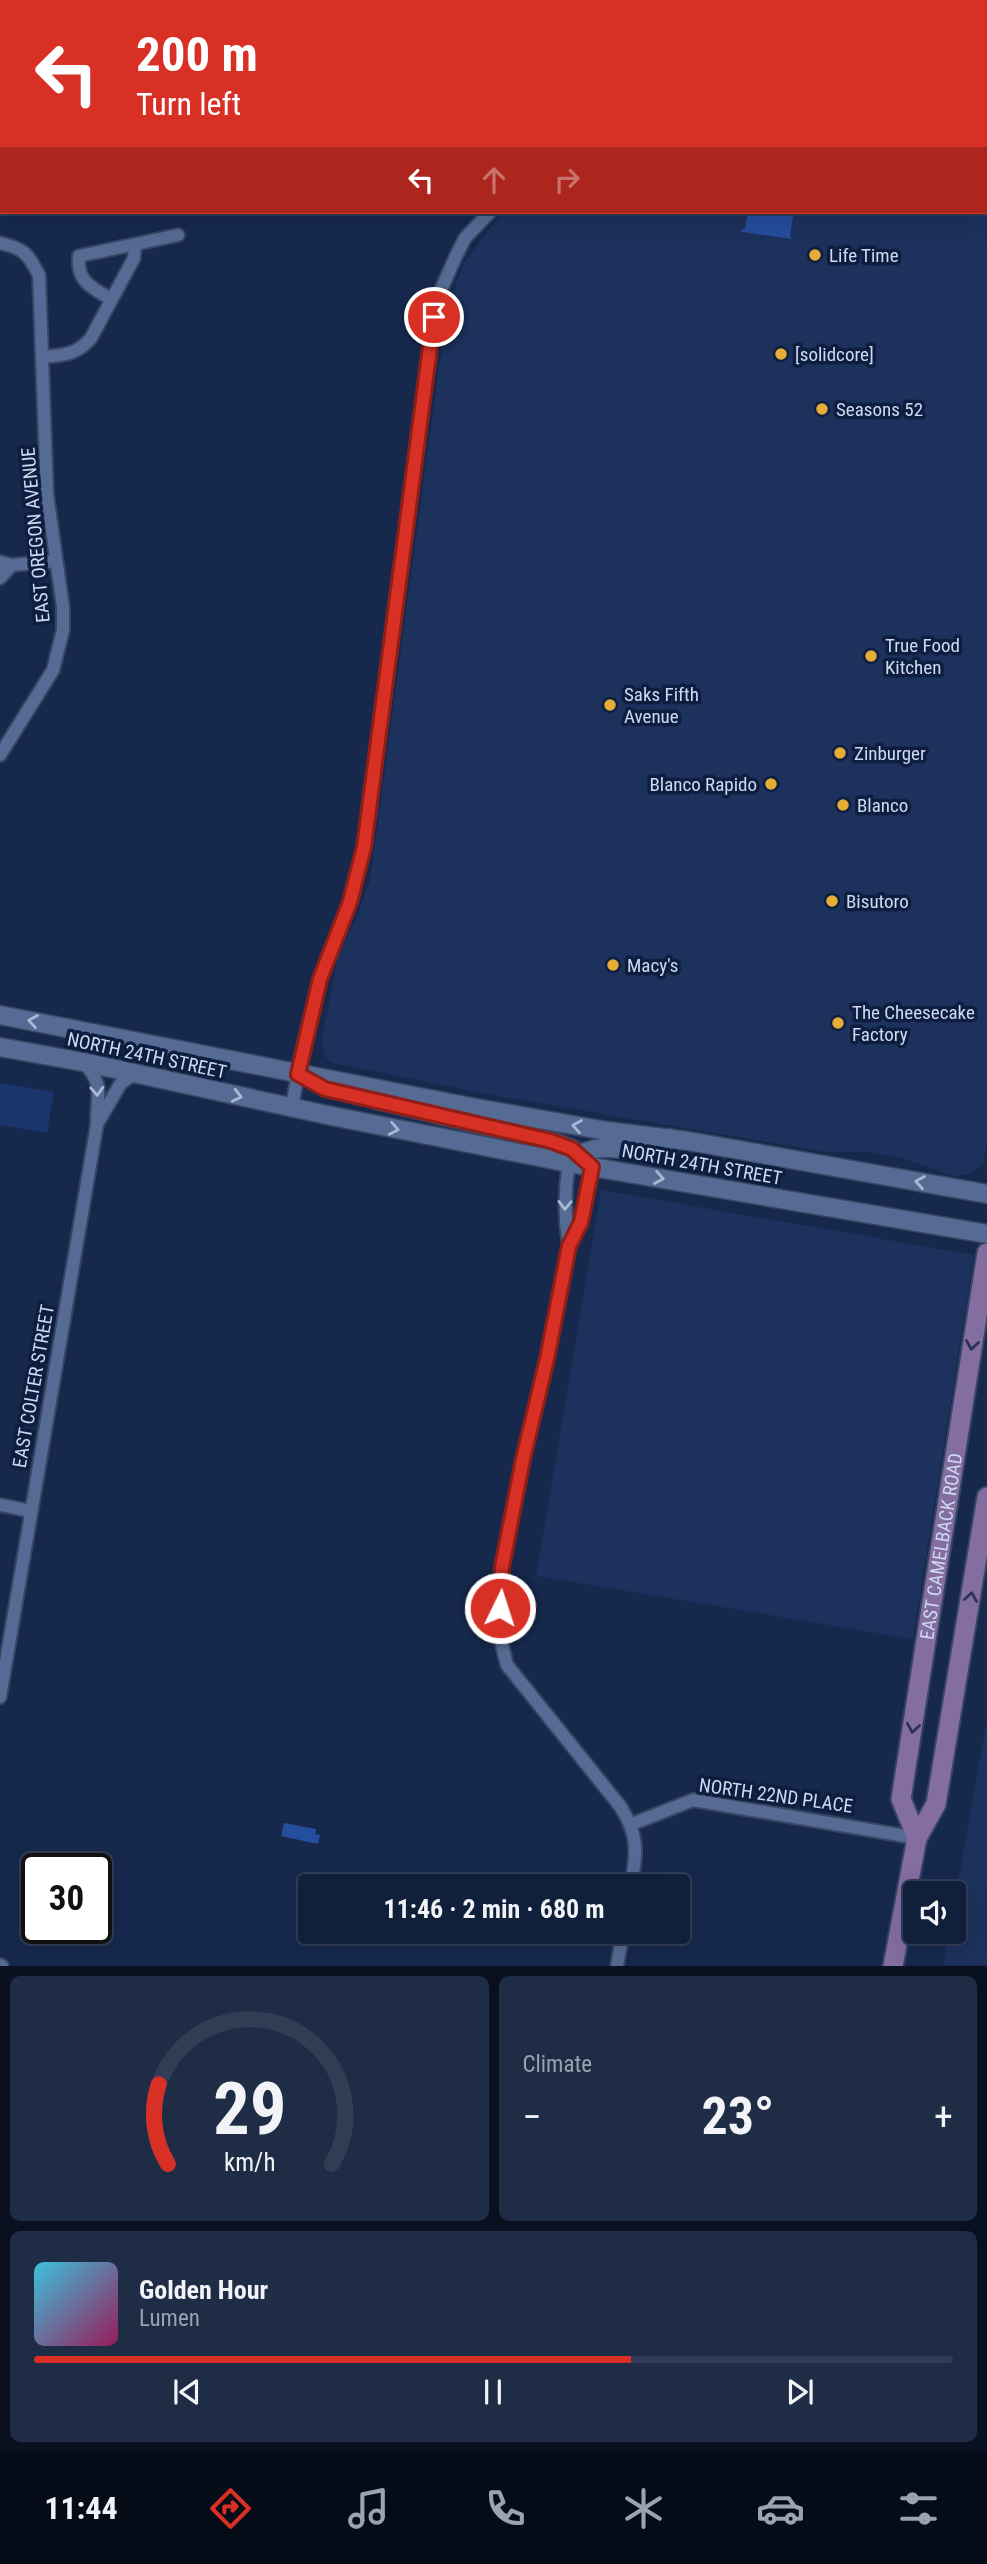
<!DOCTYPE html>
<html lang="en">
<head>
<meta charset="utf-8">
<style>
	body { margin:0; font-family:"Roboto Condensed",sans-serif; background:#1e2c45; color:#f1f3f6; height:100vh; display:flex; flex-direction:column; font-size:26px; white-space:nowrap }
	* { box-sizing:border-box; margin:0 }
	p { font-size:23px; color:#9ca2af }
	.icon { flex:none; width:38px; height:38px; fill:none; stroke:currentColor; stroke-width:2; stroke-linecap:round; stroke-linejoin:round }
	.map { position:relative; height:1966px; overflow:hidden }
	.drawer { display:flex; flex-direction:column; gap:10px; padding:10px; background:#091120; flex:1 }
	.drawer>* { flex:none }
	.top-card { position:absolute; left:0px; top:0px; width:987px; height:214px; box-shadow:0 7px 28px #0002,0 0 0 2px #303d54; background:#d93025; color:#fff; overflow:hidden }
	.buttons { position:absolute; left:903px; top:1881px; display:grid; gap:14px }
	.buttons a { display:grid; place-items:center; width:63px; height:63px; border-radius:7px; background:#101f3a; box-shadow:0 7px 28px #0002,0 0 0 2px #303d54; font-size:35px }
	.speed { position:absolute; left:21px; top:1853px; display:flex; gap:14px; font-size:35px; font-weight:700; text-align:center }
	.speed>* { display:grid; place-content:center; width:91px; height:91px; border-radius:50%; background:#101f3a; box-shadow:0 7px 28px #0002,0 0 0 2px #303d54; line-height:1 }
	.speed .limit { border:4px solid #111; border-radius:10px; background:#fff; color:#111 }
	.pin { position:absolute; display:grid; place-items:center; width:60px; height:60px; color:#fff; margin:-30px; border:4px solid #fff; border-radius:50%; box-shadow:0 2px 7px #0007 }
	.me { position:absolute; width:77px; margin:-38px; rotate:4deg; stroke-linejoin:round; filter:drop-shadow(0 0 5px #0008) }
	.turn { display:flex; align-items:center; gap:24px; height:147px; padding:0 21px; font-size:32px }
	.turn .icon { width:91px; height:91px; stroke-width:2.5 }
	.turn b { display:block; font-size:49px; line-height:60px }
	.lanes { display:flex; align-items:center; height:66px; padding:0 21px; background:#0003; justify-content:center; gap:35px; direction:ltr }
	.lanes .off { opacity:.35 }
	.big { font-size:52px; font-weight:700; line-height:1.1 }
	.drawer .card { flex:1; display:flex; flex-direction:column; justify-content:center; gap:10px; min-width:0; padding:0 24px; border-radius:10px; background:#1e2c45 }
	.drawer .dial { align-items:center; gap:0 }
	.dial svg { height:182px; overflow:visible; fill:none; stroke:#303d54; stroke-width:7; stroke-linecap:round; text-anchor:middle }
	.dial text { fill:#f1f3f6; stroke:none }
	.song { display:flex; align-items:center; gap:21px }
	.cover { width:84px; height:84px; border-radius:10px; background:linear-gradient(135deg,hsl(190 70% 55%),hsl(330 70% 35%)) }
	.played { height:7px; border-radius:4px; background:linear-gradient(90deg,#d93025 65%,#303d54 65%) }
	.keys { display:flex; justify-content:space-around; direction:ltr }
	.heat { display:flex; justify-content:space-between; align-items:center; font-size:38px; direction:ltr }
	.drawer .tiles { flex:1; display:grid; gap:10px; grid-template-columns:1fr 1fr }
	.card:last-child { grid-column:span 2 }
	.trip { position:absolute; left:298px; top:1874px; width:392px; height:70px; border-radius:7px; background:#101f3a; box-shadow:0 7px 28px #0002,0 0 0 2px #303d54; font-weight:700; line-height:70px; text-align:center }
	.tabs { display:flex; height:112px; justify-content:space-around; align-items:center; background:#060c17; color:#9ca2af }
	.tabs .icon { width:49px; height:49px }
	.tabs .active { color:#d93025 }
	.tabs b { font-size:32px; color:#f1f3f6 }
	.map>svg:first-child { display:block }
	.built { fill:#1c315c }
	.green { fill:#19356b }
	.water { fill:#264e9e }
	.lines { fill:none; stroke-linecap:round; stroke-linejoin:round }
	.street-casing { stroke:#374563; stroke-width:16 }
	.secondary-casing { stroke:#374563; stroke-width:21 }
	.primary-casing { stroke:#374563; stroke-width:23 }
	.street { stroke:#556b94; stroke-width:12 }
	.secondary { stroke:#556b94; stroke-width:18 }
	.primary { stroke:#846da1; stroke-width:19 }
	.oneway { stroke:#a9b9d5 }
	.oneway2 { stroke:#2b3259 }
	.route-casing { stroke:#8d1f18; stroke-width:18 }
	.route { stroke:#d93025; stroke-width:12 }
	.poi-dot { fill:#e5ad35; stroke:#0d1e41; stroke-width:2.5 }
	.labels { text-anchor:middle; stroke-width:7; stroke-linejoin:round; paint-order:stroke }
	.poi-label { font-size:19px; fill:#cddaf1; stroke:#0d1e41; text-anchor:start }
	.street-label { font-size:19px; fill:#cddaf1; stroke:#0d1e41 }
</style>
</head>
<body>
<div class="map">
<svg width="987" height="1966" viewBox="0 0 987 1966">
	<rect width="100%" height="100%" fill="#16294d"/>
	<g class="built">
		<polygon points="591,0 987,0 987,186 985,2"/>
		<polygon points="507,212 965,212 987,216 987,1143 983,1164 971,1174 954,1176 901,1158 870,1152 825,1152 503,1097 342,1065 331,1062 325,1056 322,1039 337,959 358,914 370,880 447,308 464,263 492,225"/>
		<polygon points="601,1190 974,1255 913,1639 536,1576"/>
		<polygon points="987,1720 987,1965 943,1965 949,1932 954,1932 954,1904"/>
	</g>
	<g class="green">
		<polygon points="0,0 591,0 2,2 2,150"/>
		<polygon points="0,1083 54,1092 47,1133 0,1125"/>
	</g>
	<g class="water">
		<polygon points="748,212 796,212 795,215 793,216 790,236 792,239 742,232 742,229 745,229"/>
		<polygon points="284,1823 316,1829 315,1834 320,1835 318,1844 281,1836"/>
	</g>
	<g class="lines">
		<defs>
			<g id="street">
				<polyline points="985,200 987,200"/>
				<path d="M0 243C24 248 28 254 39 275L47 494 63 607V630L53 670 0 755"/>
				<path d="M111 299C92 288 76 281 79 256L178 235"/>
				<path d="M42 357C63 355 77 355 91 338L134 258 135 246"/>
				<polyline points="0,562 12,565 56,561"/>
				<polyline points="0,578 12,565"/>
				<polyline points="292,1107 302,1051 320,980 350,902 364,847 434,317 440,292 456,256 465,238 490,212"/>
				<polyline points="97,1124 121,1083 135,1073"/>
				<path d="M569 1163C564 1192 564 1217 569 1246"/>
				<path d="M592 1167 581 1222 569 1246 547 1359 523 1459 502 1567 498 1629 507 1665 620 1806C639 1835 637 1853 631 1886"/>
				<polyline points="0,1505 31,1511"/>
				<path d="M0 1697 97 1124C96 1095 106 1086 83 1062"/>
				<polyline points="632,1824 693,1800 917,1838"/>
				<polyline points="0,1965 2,1966"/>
				<polyline points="617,1966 623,1932"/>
			</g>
			<g id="secondary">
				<polyline points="0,1015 476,1108 607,1131 688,1141 987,1194"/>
				<polyline points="0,1047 83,1062 327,1115 569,1163 987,1234"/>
				<polyline points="377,1100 551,1141 572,1149 592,1167"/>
				<path d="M572 1160C609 1131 642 1167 669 1138"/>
			</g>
			<g id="primary">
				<path id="s1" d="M917 1838 901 1799 987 1253"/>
				<polyline points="893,1966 917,1838 936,1804 987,1497"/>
			</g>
		</defs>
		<use href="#street" class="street-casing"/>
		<use href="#secondary" class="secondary-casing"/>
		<use href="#primary" class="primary-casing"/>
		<use href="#street" class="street"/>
		<use href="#secondary" class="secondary"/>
		<use href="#primary" class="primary"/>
	</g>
	<defs><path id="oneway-chevron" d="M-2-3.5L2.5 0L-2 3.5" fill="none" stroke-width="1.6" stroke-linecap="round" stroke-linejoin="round" transform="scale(1.75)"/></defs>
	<g class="oneway">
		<use href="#oneway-chevron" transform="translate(33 1021) rotate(-170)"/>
		<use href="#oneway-chevron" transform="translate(97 1091) rotate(87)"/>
		<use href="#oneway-chevron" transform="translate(237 1096) rotate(13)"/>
		<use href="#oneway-chevron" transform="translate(577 1126) rotate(-170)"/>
		<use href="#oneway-chevron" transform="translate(394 1129) rotate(11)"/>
		<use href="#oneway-chevron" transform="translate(659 1178) rotate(10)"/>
		<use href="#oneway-chevron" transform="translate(920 1182) rotate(-170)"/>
		<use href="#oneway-chevron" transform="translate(565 1205) rotate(91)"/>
	</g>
	<g class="oneway2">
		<use href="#oneway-chevron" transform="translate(972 1345) rotate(99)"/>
		<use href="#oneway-chevron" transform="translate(971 1597) rotate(-81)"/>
		<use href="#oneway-chevron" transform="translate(913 1728) rotate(99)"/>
	</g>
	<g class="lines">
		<defs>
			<polyline id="route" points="434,317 364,847 350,902 320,979 298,1074 325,1089 551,1141 572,1149 592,1167 581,1222 569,1246 547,1359 523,1459 502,1567 500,1608"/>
		</defs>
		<use href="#route" class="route-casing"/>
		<use href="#route" class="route"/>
	</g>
	<g class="poi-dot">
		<circle cx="815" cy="255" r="7"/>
		<circle cx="781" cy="354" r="7"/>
		<circle cx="822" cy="409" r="7"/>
		<circle cx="871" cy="656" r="7"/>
		<circle cx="610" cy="705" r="7"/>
		<circle cx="840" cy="753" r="7"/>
		<circle cx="771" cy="784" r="7"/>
		<circle cx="843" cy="805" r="7"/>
		<circle cx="832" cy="901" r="7"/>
		<circle cx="613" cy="965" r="7"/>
		<circle cx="838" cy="1023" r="7"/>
	</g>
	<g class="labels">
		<g class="poi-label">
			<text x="829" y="262">Life Time</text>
			<text x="795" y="361">[solidcore]</text>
			<text x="836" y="416">Seasons 52</text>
			<text x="885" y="652">True Food<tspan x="885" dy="22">Kitchen</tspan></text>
			<text x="624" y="701">Saks Fifth<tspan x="624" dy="22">Avenue</tspan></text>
			<text x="854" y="760">Zinburger</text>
			<text x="757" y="791" text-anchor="end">Blanco Rapido</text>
			<text x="857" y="812">Blanco</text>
			<text x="846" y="908">Bisutoro</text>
			<text x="627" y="972">Macy's</text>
			<text x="852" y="1019">The Cheesecake<tspan x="852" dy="22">Factory</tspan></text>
		</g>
		<g class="street-label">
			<text transform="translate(35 535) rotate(-95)" y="7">EAST OREGON AVENUE</text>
			<text transform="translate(147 1055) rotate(12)" y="7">NORTH 24TH STREET</text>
			<text transform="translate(702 1164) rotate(10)" y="7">NORTH 24TH STREET</text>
			<text transform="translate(33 1386) rotate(-80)" y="7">EAST COLTER STREET</text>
			<text dy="7" stroke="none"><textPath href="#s1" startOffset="298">EAST CAMELBACK ROAD</textPath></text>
			<text transform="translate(776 1795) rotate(8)" y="7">NORTH 22ND PLACE</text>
		</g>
	</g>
</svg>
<div class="buttons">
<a><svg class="icon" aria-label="sound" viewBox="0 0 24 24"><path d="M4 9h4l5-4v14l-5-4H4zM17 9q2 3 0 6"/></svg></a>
</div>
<div class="speed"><div class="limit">30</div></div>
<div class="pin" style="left:434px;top:317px;background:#d93025"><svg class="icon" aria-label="arrive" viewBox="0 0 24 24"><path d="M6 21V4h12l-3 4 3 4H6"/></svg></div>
<svg class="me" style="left:500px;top:1608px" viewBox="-20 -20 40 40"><circle r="17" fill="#d93025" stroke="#fff" stroke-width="3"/><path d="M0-11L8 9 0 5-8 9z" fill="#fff"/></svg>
<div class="trip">11:46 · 2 min · 680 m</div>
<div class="top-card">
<div class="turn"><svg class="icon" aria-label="left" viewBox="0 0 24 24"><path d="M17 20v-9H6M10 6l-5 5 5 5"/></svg><div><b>200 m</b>Turn left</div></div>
<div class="lanes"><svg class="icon" aria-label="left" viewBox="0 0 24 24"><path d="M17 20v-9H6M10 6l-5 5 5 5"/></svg><svg class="icon off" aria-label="ahead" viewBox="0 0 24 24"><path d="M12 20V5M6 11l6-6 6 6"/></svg><svg class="icon off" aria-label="right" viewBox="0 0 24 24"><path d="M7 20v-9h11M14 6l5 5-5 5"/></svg></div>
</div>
</div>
<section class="drawer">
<div class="tiles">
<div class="card dial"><svg viewBox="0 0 100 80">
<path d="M14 69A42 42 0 1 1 86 69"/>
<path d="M14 69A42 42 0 0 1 10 34" stroke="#d93025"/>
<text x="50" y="56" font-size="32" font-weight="700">29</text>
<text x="50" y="72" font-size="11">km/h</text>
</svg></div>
<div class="card"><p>Climate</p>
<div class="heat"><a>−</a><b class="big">23°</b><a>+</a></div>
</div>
<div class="card">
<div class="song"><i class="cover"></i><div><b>Golden Hour</b><p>Lumen</p></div></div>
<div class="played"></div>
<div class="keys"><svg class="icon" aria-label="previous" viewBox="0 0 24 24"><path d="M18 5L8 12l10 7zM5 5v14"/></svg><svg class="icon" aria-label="pause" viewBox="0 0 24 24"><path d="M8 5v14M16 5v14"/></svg><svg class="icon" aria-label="next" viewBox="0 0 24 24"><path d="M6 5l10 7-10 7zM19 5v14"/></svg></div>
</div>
</div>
</section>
<nav class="tabs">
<b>11:44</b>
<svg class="icon active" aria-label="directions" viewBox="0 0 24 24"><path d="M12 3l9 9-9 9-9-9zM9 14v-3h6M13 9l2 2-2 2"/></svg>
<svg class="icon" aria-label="music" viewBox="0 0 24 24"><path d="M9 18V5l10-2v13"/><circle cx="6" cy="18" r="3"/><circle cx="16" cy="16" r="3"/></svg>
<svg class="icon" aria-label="phone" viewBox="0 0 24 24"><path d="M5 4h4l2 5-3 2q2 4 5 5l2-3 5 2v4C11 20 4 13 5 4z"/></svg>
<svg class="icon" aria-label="climate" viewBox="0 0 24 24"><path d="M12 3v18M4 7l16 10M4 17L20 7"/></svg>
<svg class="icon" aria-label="car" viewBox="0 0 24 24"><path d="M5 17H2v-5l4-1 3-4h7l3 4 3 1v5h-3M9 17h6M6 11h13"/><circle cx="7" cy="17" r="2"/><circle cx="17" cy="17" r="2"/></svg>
<svg class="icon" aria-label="filters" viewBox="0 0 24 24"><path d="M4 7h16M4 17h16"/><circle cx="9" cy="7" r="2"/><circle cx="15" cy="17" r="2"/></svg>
</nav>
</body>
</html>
